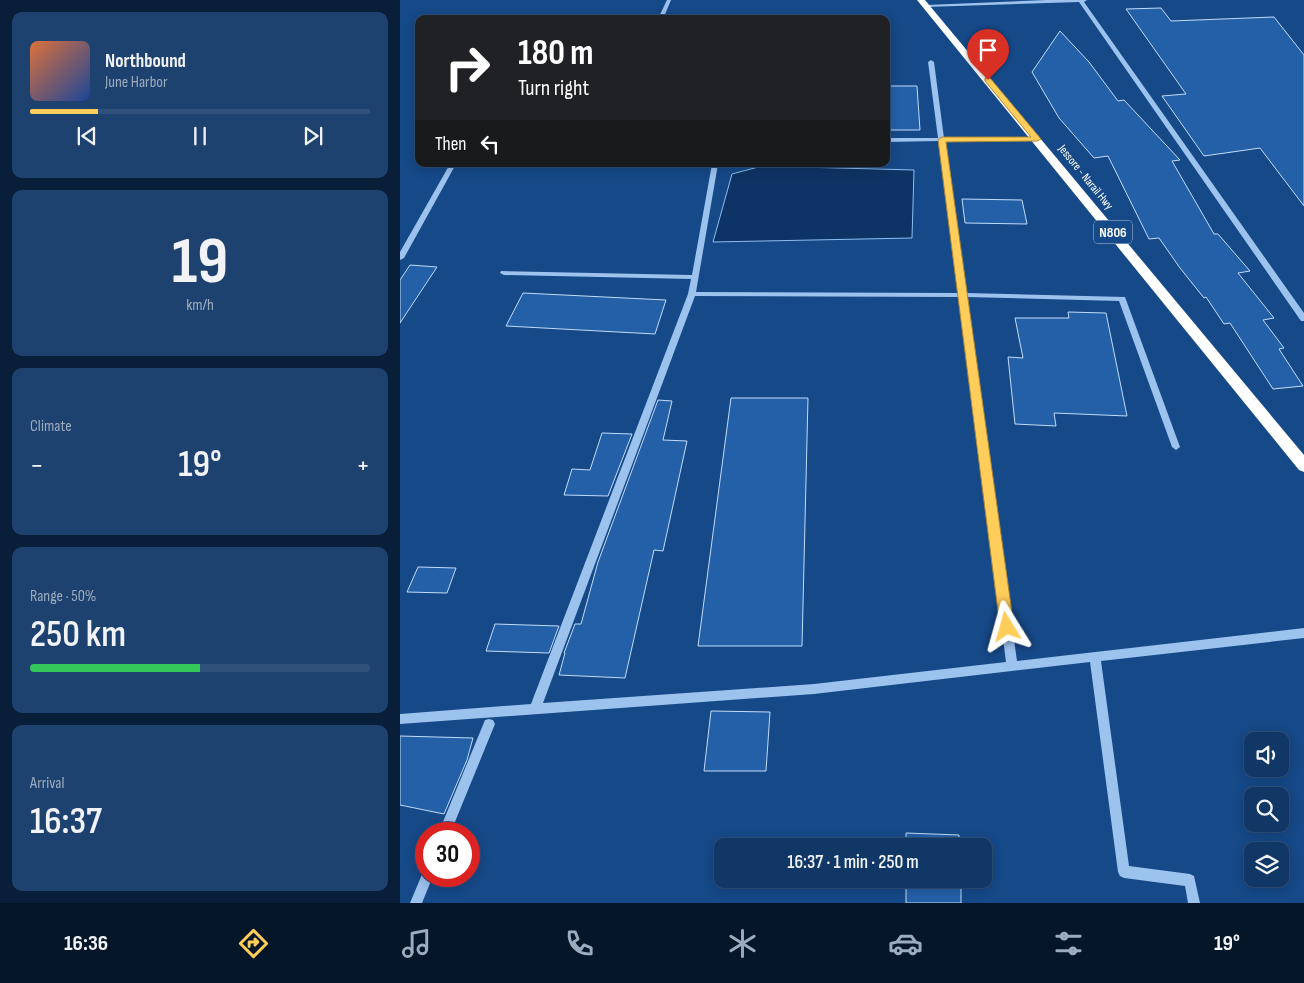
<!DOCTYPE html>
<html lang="en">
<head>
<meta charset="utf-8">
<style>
	body { margin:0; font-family:"Sofia Sans Condensed",sans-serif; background:#1e426f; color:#f1f3f6; height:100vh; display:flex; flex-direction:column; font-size:19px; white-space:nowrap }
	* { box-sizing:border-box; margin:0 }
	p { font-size:16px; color:#9cacbf }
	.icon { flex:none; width:28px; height:28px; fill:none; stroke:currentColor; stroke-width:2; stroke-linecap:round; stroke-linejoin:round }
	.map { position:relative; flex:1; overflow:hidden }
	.sheet { display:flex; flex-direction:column; gap:12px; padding:12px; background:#091e38; width:400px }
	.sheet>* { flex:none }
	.hud { position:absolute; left:15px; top:15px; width:475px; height:152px; border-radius:10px; box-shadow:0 2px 12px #0003,0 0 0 1px #30517a; background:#202124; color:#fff; overflow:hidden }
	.fabs { position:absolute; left:844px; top:732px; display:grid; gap:10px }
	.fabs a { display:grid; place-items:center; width:45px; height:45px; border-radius:10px; background:#103766; box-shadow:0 2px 12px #0003,0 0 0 1px #30517a; font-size:25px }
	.speed { position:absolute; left:15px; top:822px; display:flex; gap:10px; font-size:25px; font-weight:700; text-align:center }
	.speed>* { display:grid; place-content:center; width:65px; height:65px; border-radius:50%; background:#103766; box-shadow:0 2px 12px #0003,0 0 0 1px #30517a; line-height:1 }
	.speed .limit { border:8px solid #d22; background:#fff; color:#111 }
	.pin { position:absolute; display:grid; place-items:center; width:42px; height:42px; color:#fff; margin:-51px -21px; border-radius:50% 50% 50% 0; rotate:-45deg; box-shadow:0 0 5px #0007 }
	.pin .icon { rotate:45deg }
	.me { position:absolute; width:55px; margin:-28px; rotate:352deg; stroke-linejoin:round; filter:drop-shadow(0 0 4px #0008) }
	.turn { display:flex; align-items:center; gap:18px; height:105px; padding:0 20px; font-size:22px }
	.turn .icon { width:65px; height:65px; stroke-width:2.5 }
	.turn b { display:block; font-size:35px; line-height:42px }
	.then { display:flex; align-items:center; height:48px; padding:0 20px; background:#0003; gap:10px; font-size:19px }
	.big { font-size:38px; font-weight:600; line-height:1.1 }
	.sheet .tile { flex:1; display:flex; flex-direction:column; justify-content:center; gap:8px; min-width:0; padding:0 18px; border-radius:10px; background:#1e426f }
	.sheet .dial { align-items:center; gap:0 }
	.dial b { font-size:65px; line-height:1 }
	.song { display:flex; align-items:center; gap:15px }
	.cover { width:60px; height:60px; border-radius:8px; background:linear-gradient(135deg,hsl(20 70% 55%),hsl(220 70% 35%)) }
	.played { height:5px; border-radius:2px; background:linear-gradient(90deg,#ffcd59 20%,#30517a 20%) }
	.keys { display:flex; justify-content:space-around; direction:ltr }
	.heat { display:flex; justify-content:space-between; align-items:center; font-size:28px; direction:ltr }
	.charge { height:8px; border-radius:4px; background:linear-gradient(90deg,#34c759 50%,#30517a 0) }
	.trip { position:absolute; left:314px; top:838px; width:278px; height:50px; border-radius:10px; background:#103766; box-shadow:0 2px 12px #0003,0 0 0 1px #30517a; font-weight:600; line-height:50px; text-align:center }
	.tabs { display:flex; height:80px; justify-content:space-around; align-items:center; background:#061629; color:#9cacbf }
	.tabs .icon { width:35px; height:35px }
	.tabs .active { color:#ffcd59 }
	.tabs b { font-size:22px; color:#f1f3f6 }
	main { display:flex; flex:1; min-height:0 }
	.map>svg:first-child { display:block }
	.water { fill:#0e3465; stroke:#8ebdf1 }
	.building { fill:#2460a7; stroke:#c2dcfa }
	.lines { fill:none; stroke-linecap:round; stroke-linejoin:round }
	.minor { fill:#9cc2ee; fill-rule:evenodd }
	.highway { fill:#fff; fill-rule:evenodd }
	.route { fill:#ffcd59; stroke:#a6853a }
	.labels { text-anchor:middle; stroke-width:5; stroke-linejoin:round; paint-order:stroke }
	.far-street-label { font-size:12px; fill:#fff; stroke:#164988 }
	.shield { fill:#164988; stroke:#b9c8db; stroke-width:1 }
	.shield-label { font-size:14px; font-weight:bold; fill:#fff }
</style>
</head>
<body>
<main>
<section class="sheet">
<div class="tile">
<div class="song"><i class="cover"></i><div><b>Northbound</b><p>June Harbor</p></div></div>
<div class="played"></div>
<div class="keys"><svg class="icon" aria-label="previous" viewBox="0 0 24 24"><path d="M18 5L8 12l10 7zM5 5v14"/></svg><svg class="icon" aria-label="pause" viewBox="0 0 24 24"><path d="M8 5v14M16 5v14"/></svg><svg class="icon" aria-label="next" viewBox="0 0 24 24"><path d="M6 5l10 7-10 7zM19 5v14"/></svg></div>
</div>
<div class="tile dial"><b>19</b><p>km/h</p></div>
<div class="tile"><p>Climate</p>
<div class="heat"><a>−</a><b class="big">19°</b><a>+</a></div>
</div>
<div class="tile"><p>Range · 50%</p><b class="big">250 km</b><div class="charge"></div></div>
<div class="tile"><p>Arrival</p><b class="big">16:37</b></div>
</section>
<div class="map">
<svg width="904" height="903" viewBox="0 0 904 903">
	<rect width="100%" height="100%" fill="#164988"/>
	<polygon class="water" points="362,166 514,170 512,238 313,242 332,174"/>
	<g class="building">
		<polygon points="761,8 771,21 874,17 904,55 904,206 860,148 804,156 762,96 786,94 726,9"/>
		<polygon points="660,31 689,62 718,101 724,100 780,160 772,161 814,234 818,234 850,271 838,273 874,318 863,320 884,348 879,349 903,386 873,389 830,323 824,324 806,297 804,298 780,268 759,238 749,239 708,156 694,158 659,118 632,72"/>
		<polygon points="489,86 517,86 520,130 489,130"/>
		<polygon points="562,199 622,200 627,224 565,223"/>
		<polygon points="10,265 37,267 0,323 0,280"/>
		<polygon points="123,293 266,300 255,334 106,326"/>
		<polygon points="668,312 706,313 727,416 654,413 656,426 615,424 608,357 623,358 615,318 669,318"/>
		<polygon points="331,398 408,398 402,646 298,646"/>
		<polygon points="258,400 272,401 263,440 287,441 263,551 254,550 225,678 159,675 165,653 164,653 175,624 181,624 198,562"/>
		<polygon points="202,433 232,434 208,496 164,495 172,469 190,470"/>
		<polygon points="18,567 56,568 47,593 7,592"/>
		<polygon points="95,624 159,626 149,653 86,651"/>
		<polygon points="311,711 370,712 366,771 304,771"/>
		<polygon points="0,736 73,738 67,760 44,814 0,805"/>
		<polygon points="506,833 559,835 559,846 506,846"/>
		<rect x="506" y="879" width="55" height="24"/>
	</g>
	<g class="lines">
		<g class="minor">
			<polygon points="267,0 271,0 263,19 258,19"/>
			<polygon points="646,0 687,0 684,2 904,313 904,321 901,321 679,2 526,7 524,6 526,5"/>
			<path d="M531 60 534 62 544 138 637 137 640 139 637 141H545L566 293 725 297 780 447 776 450 772 447 719 301 566 297 617 661 904 628V638L701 661 729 866 790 874 794 876 800 903H788L785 886 724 878 720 876 718 872 690 662 414 694 0 724V714L131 704 288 294 291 279 104 275 100 273 101 271 292 275 312 164H318L296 292 558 293 539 141 486 142V138H538L528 62ZM295 296 559 297 606 662 414 684 143 703Z"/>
			<polygon points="50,164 56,164 4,258 0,260 0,252"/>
			<polygon points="89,719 93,720 95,724 50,834 38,834 85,720"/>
			<polygon points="26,870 26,876 33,876 22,903 10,903 23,872"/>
		</g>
		<polygon class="highway" points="517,0 525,0 904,455 904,472 899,470"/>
	</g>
	<polygon class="route" points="585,78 590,78 641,139 637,141 546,142 614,627 612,632 607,633 602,632 600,627 538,140 542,137 631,137 585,81"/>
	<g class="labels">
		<g class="far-street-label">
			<text transform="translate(686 177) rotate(51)" y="4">Jessore - Narail Hwy</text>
		</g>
		<rect class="shield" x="694" y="220.5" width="38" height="23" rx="4"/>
		<g class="shield-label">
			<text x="713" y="237">N806</text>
		</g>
	</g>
</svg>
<div class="fabs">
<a><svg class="icon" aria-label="sound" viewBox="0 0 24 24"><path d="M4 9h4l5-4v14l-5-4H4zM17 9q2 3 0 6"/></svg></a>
<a><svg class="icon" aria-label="search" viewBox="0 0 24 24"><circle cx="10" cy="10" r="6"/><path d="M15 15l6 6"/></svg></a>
<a><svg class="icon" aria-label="layers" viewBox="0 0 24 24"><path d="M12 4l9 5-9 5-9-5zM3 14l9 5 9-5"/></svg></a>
</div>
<div class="speed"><div class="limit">30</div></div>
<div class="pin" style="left:588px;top:80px;background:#d93025"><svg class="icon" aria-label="arrive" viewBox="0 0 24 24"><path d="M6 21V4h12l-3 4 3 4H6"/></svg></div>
<svg class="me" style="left:607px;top:627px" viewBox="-20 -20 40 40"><path d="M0-17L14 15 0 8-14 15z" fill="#ffcd59" stroke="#fff" stroke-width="4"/></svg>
<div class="trip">16:37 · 1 min · 250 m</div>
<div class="hud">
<div class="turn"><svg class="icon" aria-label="right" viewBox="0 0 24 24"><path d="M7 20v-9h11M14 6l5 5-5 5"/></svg><div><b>180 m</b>Turn right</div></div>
<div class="then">Then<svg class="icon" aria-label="left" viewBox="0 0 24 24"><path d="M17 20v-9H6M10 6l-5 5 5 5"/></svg></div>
</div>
</div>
</main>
<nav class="tabs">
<b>16:36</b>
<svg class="icon active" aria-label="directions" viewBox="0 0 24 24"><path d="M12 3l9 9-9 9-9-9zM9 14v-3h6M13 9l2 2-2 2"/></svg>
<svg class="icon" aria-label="music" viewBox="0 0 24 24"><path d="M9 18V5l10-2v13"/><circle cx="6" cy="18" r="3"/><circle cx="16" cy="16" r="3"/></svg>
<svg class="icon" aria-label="phone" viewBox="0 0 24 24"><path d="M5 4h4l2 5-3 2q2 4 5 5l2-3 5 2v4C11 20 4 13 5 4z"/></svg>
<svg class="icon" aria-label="climate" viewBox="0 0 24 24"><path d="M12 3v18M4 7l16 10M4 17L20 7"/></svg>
<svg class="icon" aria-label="car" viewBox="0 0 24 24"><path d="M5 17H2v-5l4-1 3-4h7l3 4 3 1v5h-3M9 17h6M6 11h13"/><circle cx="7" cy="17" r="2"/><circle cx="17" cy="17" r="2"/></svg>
<svg class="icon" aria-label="filters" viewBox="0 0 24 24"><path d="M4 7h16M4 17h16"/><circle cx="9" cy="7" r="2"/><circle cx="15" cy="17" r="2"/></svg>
<b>19°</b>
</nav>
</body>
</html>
